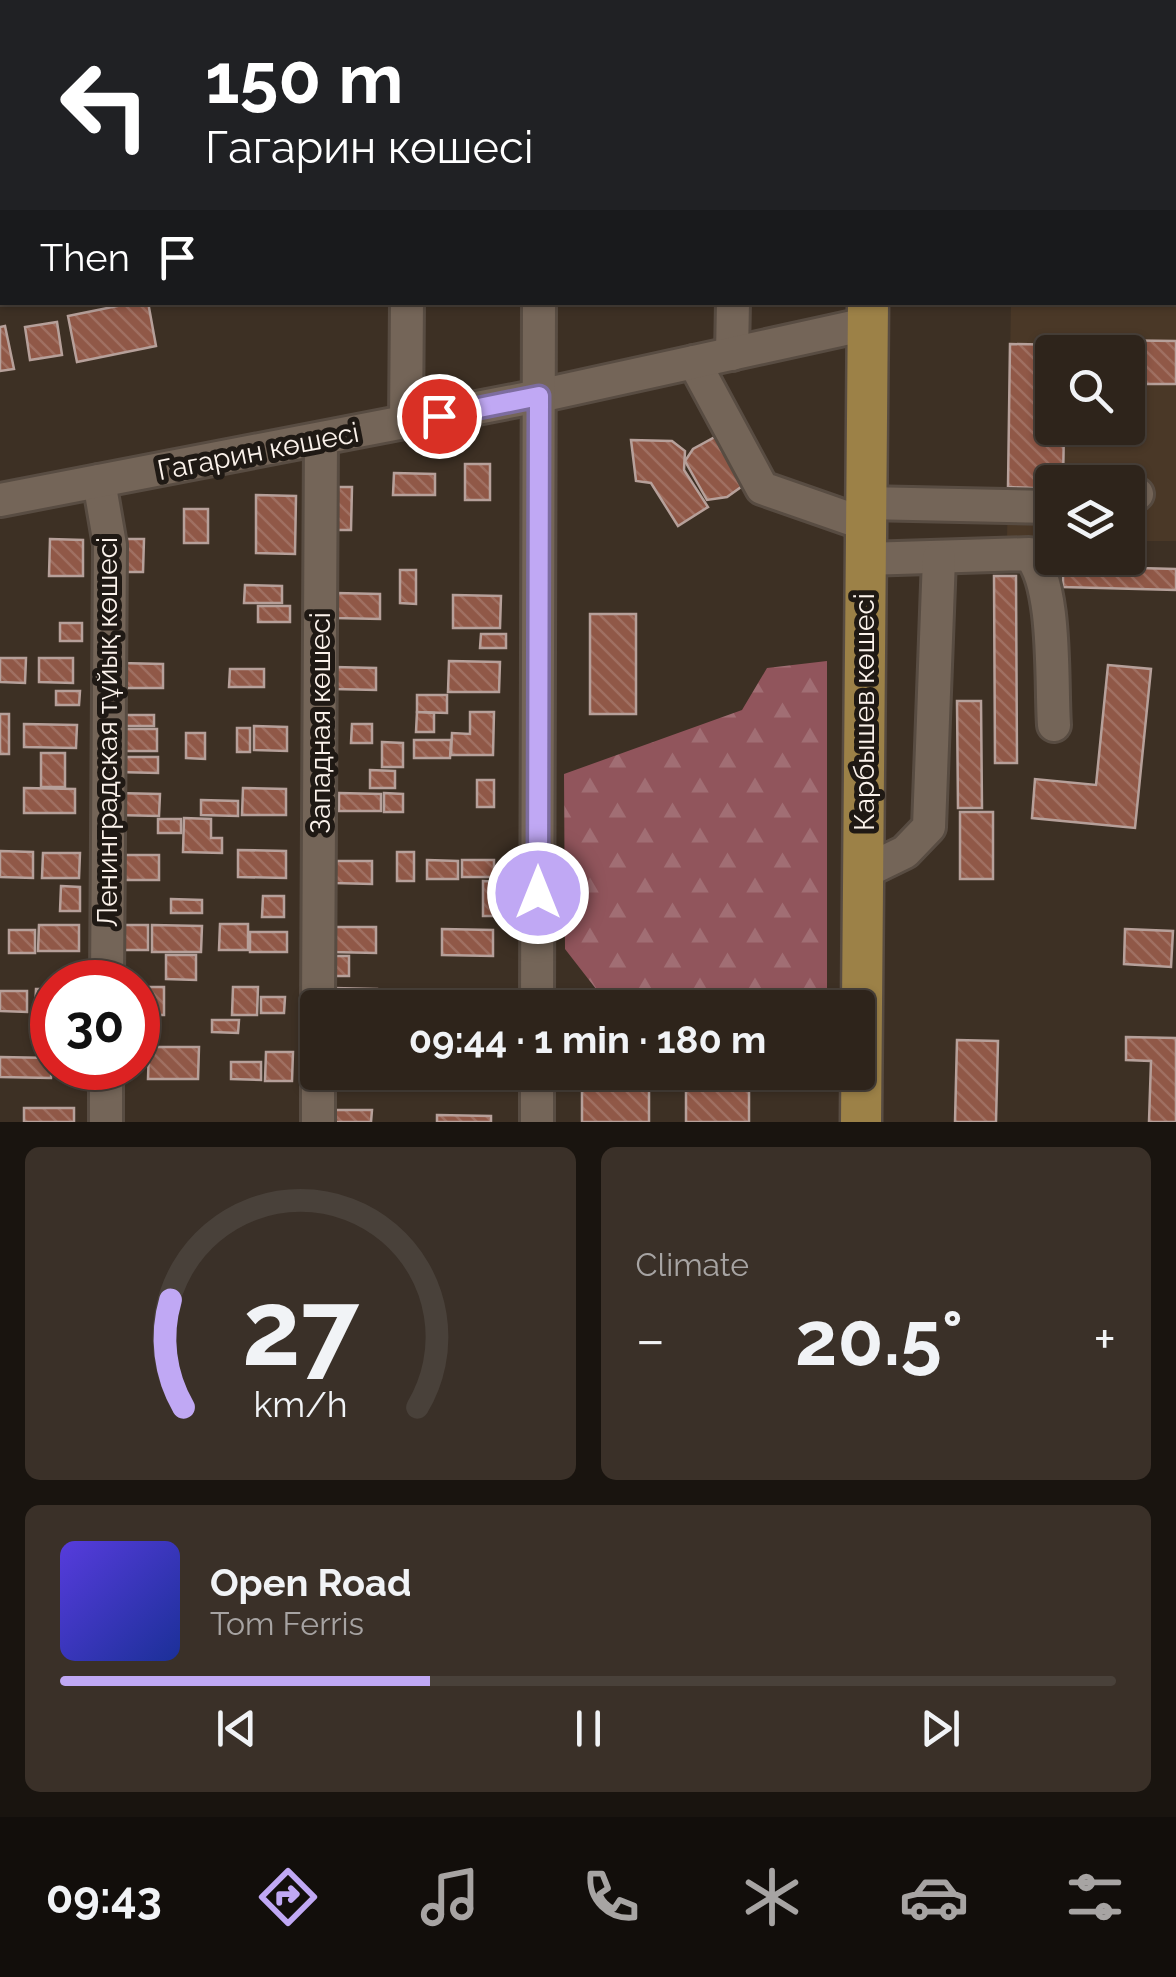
<!DOCTYPE html>
<html lang="en">
<head>
<meta charset="utf-8">
<style>
	body { margin:0; font-family:Raleway,sans-serif; background:#3a3028; color:#f1f3f6; height:100vh; display:flex; flex-direction:column; font-size:38px; white-space:nowrap }
	* { box-sizing:border-box; margin:0 }
	p { font-size:32px; color:#a7a4a3 }
	.icon { flex:none; width:55px; height:55px; fill:none; stroke:currentColor; stroke-width:2; stroke-linecap:round; stroke-linejoin:round }
	.map { position:relative; height:1122px; overflow:hidden }
	.sheet { display:flex; flex-direction:column; gap:25px; padding:25px; background:#19140f; flex:1 }
	.sheet>* { flex:none }
	.hud { position:absolute; left:0px; top:0px; width:1178px; height:305px; box-shadow:0 2px 8px #0004,0 0 0 2px #49413a; background:#202124; color:#fff; overflow:hidden }
	.buttons { position:absolute; left:1035px; top:335px; display:grid; gap:20px }
	.buttons a { display:grid; place-items:center; width:110px; height:110px; border-radius:10px; background:#2e241b; box-shadow:0 2px 8px #0004,0 0 0 2px #49413a; font-size:50px }
	.speed { position:absolute; left:30px; top:960px; display:flex; gap:20px; font-size:50px; font-weight:700; text-align:center }
	.speed>* { display:grid; place-content:center; width:130px; height:130px; border-radius:50%; background:#2e241b; box-shadow:0 2px 8px #0004,0 0 0 2px #49413a; line-height:1 }
	.speed .limit { border:15px solid #d22; background:#fff; color:#111 }
	.pin { position:absolute; display:grid; place-items:center; width:85px; height:85px; color:#fff; margin:-42px; border:5px solid #fff; border-radius:50%; box-shadow:0 2px 10px #0007 }
	.me { position:absolute; width:110px; margin:-55px; rotate:0deg; stroke-linejoin:round; filter:drop-shadow(0 0 8px #0008) }
	.turn { display:flex; align-items:center; gap:35px; height:210px; padding:0 40px; font-size:45px }
	.turn .icon { width:130px; height:130px; stroke-width:2.5 }
	.turn b { display:block; font-size:70px; line-height:85px }
	.then { display:flex; align-items:center; height:95px; padding:0 40px; background:#0003; gap:20px; font-size:38px }
	.big { font-size:75px; font-weight:700; line-height:1.1 }
	.sheet .widget { flex:1; display:flex; flex-direction:column; justify-content:center; gap:15px; min-width:0; padding:0 35px; border-radius:15px; background:#3a3028 }
	.sheet .dial { align-items:center; gap:0 }
	.dial svg { height:260px; overflow:visible; fill:none; stroke:#49413a; stroke-width:7; stroke-linecap:round; text-anchor:middle }
	.dial text { fill:#f1f3f6; stroke:none }
	.song { display:flex; align-items:center; gap:30px }
	.cover { width:120px; height:120px; border-radius:15px; background:linear-gradient(135deg,hsl(250 70% 55%),hsl(230 70% 35%)) }
	.played { height:10px; border-radius:5px; background:linear-gradient(90deg,#c0a8f4 35%,#49413a 35%) }
	.keys { display:flex; justify-content:space-around; direction:ltr }
	.heat { display:flex; justify-content:space-between; align-items:center; font-size:55px; direction:ltr }
	.sheet .tiles { flex:1; display:grid; gap:25px; grid-template-columns:1fr 1fr }
	.widget:last-child { grid-column:span 2 }
	.trip { position:absolute; left:300px; top:990px; width:575px; height:100px; border-radius:10px; background:#2e241b; box-shadow:0 2px 8px #0004,0 0 0 2px #49413a; font-weight:700; line-height:100px; text-align:center }
	.menu { display:flex; height:160px; justify-content:space-around; align-items:center; background:#120e0b; color:#a7a4a3 }
	.menu .icon { width:70px; height:70px }
	.menu .selected { color:#c0a8f4 }
	.menu b { font-size:45px; color:#f1f3f6 }
	.map>svg:first-child { display:block }
	.built { fill:#4a3827; fill-rule:evenodd }
	.forest { fill:url(#forest-firs) }
	.building { fill:url(#building-back-hatch); stroke:#b6a09a; stroke-width:2.5 }
	.lines { fill:none; stroke-linecap:round; stroke-linejoin:round }
	.minor-casing { stroke:#584c42; stroke-width:38 }
	.major-casing { stroke:#584c42; stroke-width:45 }
	.minor { stroke:#746558; stroke-width:32 }
	.major { stroke:#9c8147; stroke-width:40 }
	.route-casing { stroke:#7d6d9f; stroke-width:25 }
	.route { stroke:#c0a8f4; stroke-width:18 }
	.labels { text-anchor:middle; stroke-width:10; stroke-linejoin:round; paint-order:stroke }
	.street-label { font-size:28px; fill:#fbf2eb; stroke:#1f1914 }
</style>
</head>
<body>
<div class="map">
<svg width="1176" height="1122" viewBox="0 0 1176 1122">
	<defs>
		<pattern id="forest-firs" width="22" height="20" patternUnits="userSpaceOnUse" patternTransform="scale(2.5)"><rect width="22" height="20" fill="#91555c"/><path d="M5 1l3.5 6h-7zM16 11l3.5 6h-7z" fill="#a16e74"/></pattern>
		<pattern id="building-back-hatch" width="6" height="6" patternUnits="userSpaceOnUse" patternTransform="scale(2.5)"><rect width="6" height="6" fill="#905847"/><path d="M-1 5l2 2M0 0l6 6M5-1l2 2" fill="none" stroke="#a07062"/></pattern>
	</defs>
	<rect width="100%" height="100%" fill="#3d3024"/>
	<path class="built" d="M1176 58V541H1128V482H1052V540H1007L1011 303 1175 302ZM1052 352H1128V428H1052Z"/>
	<polygon class="forest" points="827,661 827,1007 610,1007 565,949 564,774 742,710 767,668"/>
	<g class="building">
		<polygon points="137,302 148,302 156,346 77,362 68,316"/>
		<polygon points="57,322 62,355 30,360 25,327"/>
		<polygon points="5,326 14,369 0,371 0,327"/>
		<polygon points="1099,340 1176,341 1176,384 1128,384 1128,352 1099,352"/>
		<polygon points="1010,344 1066,345 1066,352 1052,352 1052,428 1064,428 1063,482 1052,482 1052,489 1008,487"/>
		<polygon points="737,425 762,472 727,497 707,500 685,461 693,449"/>
		<polygon points="631,440 672,441 685,451 684,470 708,507 678,526 651,483 636,481"/>
		<rect x="465" y="464" width="25" height="36"/>
		<polygon points="394,473 435,474 435,495 393,495"/>
		<polygon points="329,487 352,487 351,530 328,530"/>
		<polygon points="256,495 296,496 295,554 256,553"/>
		<rect x="184" y="509" width="24" height="34"/>
		<polygon points="50,539 83,540 83,576 49,576"/>
		<polygon points="121,539 144,539 143,572 121,572"/>
		<polygon points="1063,566 1176,569 1176,590 1063,587"/>
		<polygon points="400,570 416,570 416,604 400,603"/>
		<polygon points="994,576 1016,576 1017,763 995,763"/>
		<polygon points="245,585 282,586 282,603 244,603"/>
		<polygon points="336,593 380,594 380,619 335,618"/>
		<polygon points="453,595 501,596 500,628 453,628"/>
		<rect x="258" y="606" width="32" height="16"/>
		<rect x="590" y="614" width="46" height="100"/>
		<rect x="60" y="623" width="22" height="18"/>
		<polygon points="481,634 506,634 506,648 480,648"/>
		<polygon points="0,658 26,658 25,683 0,682"/>
		<polygon points="39,658 73,658 73,683 39,682"/>
		<polygon points="449,661 500,662 499,692 448,692"/>
		<polygon points="119,663 163,664 163,688 119,688"/>
		<polygon points="1108,665 1151,669 1135,828 1032,818 1035,779 1096,785"/>
		<polygon points="334,667 376,668 376,690 334,689"/>
		<polygon points="230,669 264,669 264,687 229,687"/>
		<polygon points="56,691 80,691 79,705 56,705"/>
		<polygon points="417,695 447,695 447,713 417,712"/>
		<polygon points="957,701 981,701 982,808 958,808"/>
		<polygon points="417,712 434,713 434,732 416,732"/>
		<polygon points="470,712 494,712 493,755 451,755 452,733 470,734"/>
		<rect x="0" y="714" width="9" height="40"/>
		<rect x="126" y="715" width="28" height="11"/>
		<polygon points="24,724 77,725 76,748 24,747"/>
		<polygon points="352,724 372,724 372,743 351,743"/>
		<polygon points="254,726 287,727 287,751 254,750"/>
		<rect x="237" y="728" width="13" height="24"/>
		<rect x="119" y="729" width="38" height="22"/>
		<polygon points="186,733 205,733 205,759 186,758"/>
		<polygon points="414,740 451,740 450,758 414,758"/>
		<polygon points="382,742 403,743 403,767 382,767"/>
		<rect x="41" y="753" width="24" height="34"/>
		<polygon points="117,757 158,757 158,773 117,772"/>
		<polygon points="370,770 395,771 395,788 370,788"/>
		<rect x="477" y="780" width="17" height="27"/>
		<polygon points="24,788 75,789 75,813 24,813"/>
		<polygon points="243,788 286,789 286,815 242,815"/>
		<polygon points="116,793 160,794 159,816 116,815"/>
		<polygon points="339,793 381,794 381,811 339,811"/>
		<polygon points="384,793 403,794 403,812 384,812"/>
		<polygon points="201,800 238,801 238,816 201,815"/>
		<rect x="960" y="812" width="33" height="67"/>
		<polygon points="184,818 211,819 211,838 222,838 222,853 183,852"/>
		<rect x="158" y="819" width="23" height="14"/>
		<polygon points="238,850 286,851 286,878 238,877"/>
		<polygon points="0,851 33,852 33,878 0,877"/>
		<rect x="397" y="852" width="17" height="29"/>
		<polygon points="43,853 80,853 79,878 42,878"/>
		<rect x="117" y="855" width="42" height="25"/>
		<polygon points="427,860 458,861 458,879 427,879"/>
		<rect x="462" y="860" width="32" height="17"/>
		<polygon points="334,861 372,861 372,884 334,883"/>
		<polygon points="483,881 499,882 498,916 483,916"/>
		<polygon points="61,886 80,887 80,911 60,911"/>
		<polygon points="263,896 284,896 284,917 262,917"/>
		<polygon points="171,899 202,900 202,913 171,913"/>
		<polygon points="220,924 248,924 248,950 219,950"/>
		<polygon points="39,925 79,925 79,951 38,951"/>
		<rect x="113" y="925" width="35" height="25"/>
		<polygon points="152,925 202,926 201,952 152,952"/>
		<polygon points="332,927 376,927 376,953 332,952"/>
		<polygon points="442,929 493,930 493,956 442,955"/>
		<polygon points="1125,929 1173,931 1171,967 1124,964"/>
		<rect x="9" y="930" width="26" height="23"/>
		<rect x="250" y="932" width="37" height="20"/>
		<polygon points="166,955 196,955 196,980 166,979"/>
		<rect x="326" y="956" width="23" height="20"/>
		<rect x="144" y="987" width="20" height="28"/>
		<polygon points="233,987 258,987 257,1015 232,1015"/>
		<polygon points="333,988 377,989 377,1008 333,1008"/>
		<polygon points="36,989 52,989 52,1011 35,1011"/>
		<polygon points="0,991 27,991 27,1012 0,1011"/>
		<polygon points="261,997 285,997 284,1013 261,1013"/>
		<rect x="450" y="997" width="46" height="11"/>
		<polygon points="212,1020 239,1020 238,1033 212,1032"/>
		<polygon points="1126,1037 1176,1038 1176,1122 1149,1122 1151,1061 1126,1060"/>
		<polygon points="957,1040 998,1041 996,1122 955,1122"/>
		<polygon points="149,1047 199,1047 198,1079 148,1079"/>
		<polygon points="266,1052 293,1052 292,1081 265,1081"/>
		<polygon points="0,1057 52,1058 51,1078 0,1077"/>
		<polygon points="231,1062 261,1062 261,1080 231,1079"/>
		<rect x="336" y="1072" width="54" height="8"/>
		<polygon points="457,1072 498,1072 497,1089 457,1088"/>
		<rect x="582" y="1072" width="67" height="50"/>
		<rect x="686" y="1072" width="63" height="50"/>
		<rect x="24" y="1108" width="50" height="14"/>
		<polygon points="329,1110 372,1110 371,1122 329,1122"/>
		<polygon points="437,1115 491,1116 491,1122 437,1122"/>
	</g>
	<g class="lines">
		<defs>
			<g id="minor">
				<polyline points="85,0 85,2"/>
				<polyline points="779,2 779,0"/>
				<polyline points="732,354 733,302"/>
				<polyline points="694,362 762,488 865,524"/>
				<polyline points="406,422 407,302"/>
				<polyline points="99,481 110,545 107,982"/>
				<polyline points="1128,495 1137,494"/>
				<polyline points="0,500 539,396 867,324"/>
				<polyline points="865,503 1052,507"/>
				<path d="M865 559 1029 554C1057 584 1051 682 1054 725"/>
				<polyline points="864,872 905,852 929,827 939,558"/>
				<polyline points="318,1008 321,439"/>
				<polyline points="537,1008 539,302"/>
				<polyline points="106,1122 106,1068"/>
				<polyline points="318,1122 318,1072"/>
				<polyline points="537,1122 537,1072"/>
			</g>
			<g id="major">
				<polyline points="871,2 871,0"/>
				<polyline points="861,1122 868,302"/>
			</g>
		</defs>
		<use href="#minor" class="minor-casing"/>
		<use href="#major" class="major-casing"/>
		<use href="#minor" class="minor"/>
		<use href="#major" class="major"/>
	</g>
	<g class="lines">
		<defs>
			<polyline id="route" points="439,416 539,396 538,893"/>
		</defs>
		<use href="#route" class="route-casing"/>
		<use href="#route" class="route"/>
	</g>
	<g class="labels">
		<g class="street-label">
			<text transform="translate(258 451) rotate(-11)" y="10">Гагарин көшесі</text>
			<text transform="translate(864 712) rotate(-90)" y="10">Карбышев көшесі</text>
			<text transform="translate(320 723) rotate(-90)" y="10">Западная көшесі</text>
			<text transform="translate(107 732) rotate(-90)" y="10">Ленинградская тұйық көшесі</text>
		</g>
	</g>
</svg>
<div class="buttons">
<a><svg class="icon" aria-label="search" viewBox="0 0 24 24"><circle cx="10" cy="10" r="6"/><path d="M15 15l6 6"/></svg></a>
<a><svg class="icon" aria-label="layers" viewBox="0 0 24 24"><path d="M12 4l9 5-9 5-9-5zM3 14l9 5 9-5"/></svg></a>
</div>
<div class="speed"><div class="limit">30</div></div>
<div class="pin" style="left:439px;top:416px;background:#d93025"><svg class="icon" aria-label="arrive" viewBox="0 0 24 24"><path d="M6 21V4h12l-3 4 3 4H6"/></svg></div>
<svg class="me" style="left:538px;top:893px" viewBox="-20 -20 40 40"><circle r="17" fill="#c0a8f4" stroke="#fff" stroke-width="3"/><path d="M0-11L8 9 0 5-8 9z" fill="#fff"/></svg>
<div class="trip">09:44 · 1 min · 180 m</div>
<div class="hud">
<div class="turn"><svg class="icon" aria-label="left" viewBox="0 0 24 24"><path d="M17 20v-9H6M10 6l-5 5 5 5"/></svg><div><b>150 m</b>Гагарин көшесі</div></div>
<div class="then">Then<svg class="icon" aria-label="arrive" viewBox="0 0 24 24"><path d="M6 21V4h12l-3 4 3 4H6"/></svg></div>
</div>
</div>
<section class="sheet">
<div class="tiles">
<div class="widget dial"><svg viewBox="0 0 100 80">
<path d="M14 69A42 42 0 1 1 86 69"/>
<path d="M14 69A42 42 0 0 1 10 36" stroke="#c0a8f4"/>
<text x="50" y="56" font-size="32" font-weight="700">27</text>
<text x="50" y="72" font-size="11">km/h</text>
</svg></div>
<div class="widget"><p>Climate</p>
<div class="heat"><a>−</a><b class="big">20.5°</b><a>+</a></div>
</div>
<div class="widget">
<div class="song"><i class="cover"></i><div><b>Open Road</b><p>Tom Ferris</p></div></div>
<div class="played"></div>
<div class="keys"><svg class="icon" aria-label="previous" viewBox="0 0 24 24"><path d="M18 5L8 12l10 7zM5 5v14"/></svg><svg class="icon" aria-label="pause" viewBox="0 0 24 24"><path d="M8 5v14M16 5v14"/></svg><svg class="icon" aria-label="next" viewBox="0 0 24 24"><path d="M6 5l10 7-10 7zM19 5v14"/></svg></div>
</div>
</div>
</section>
<nav class="menu">
<b>09:43</b>
<svg class="icon selected" aria-label="directions" viewBox="0 0 24 24"><path d="M12 3l9 9-9 9-9-9zM9 14v-3h6M13 9l2 2-2 2"/></svg>
<svg class="icon" aria-label="music" viewBox="0 0 24 24"><path d="M9 18V5l10-2v13"/><circle cx="6" cy="18" r="3"/><circle cx="16" cy="16" r="3"/></svg>
<svg class="icon" aria-label="phone" viewBox="0 0 24 24"><path d="M5 4h4l2 5-3 2q2 4 5 5l2-3 5 2v4C11 20 4 13 5 4z"/></svg>
<svg class="icon" aria-label="climate" viewBox="0 0 24 24"><path d="M12 3v18M4 7l16 10M4 17L20 7"/></svg>
<svg class="icon" aria-label="car" viewBox="0 0 24 24"><path d="M5 17H2v-5l4-1 3-4h7l3 4 3 1v5h-3M9 17h6M6 11h13"/><circle cx="7" cy="17" r="2"/><circle cx="17" cy="17" r="2"/></svg>
<svg class="icon" aria-label="filters" viewBox="0 0 24 24"><path d="M4 7h16M4 17h16"/><circle cx="9" cy="7" r="2"/><circle cx="15" cy="17" r="2"/></svg>
</nav>
</body>
</html>
